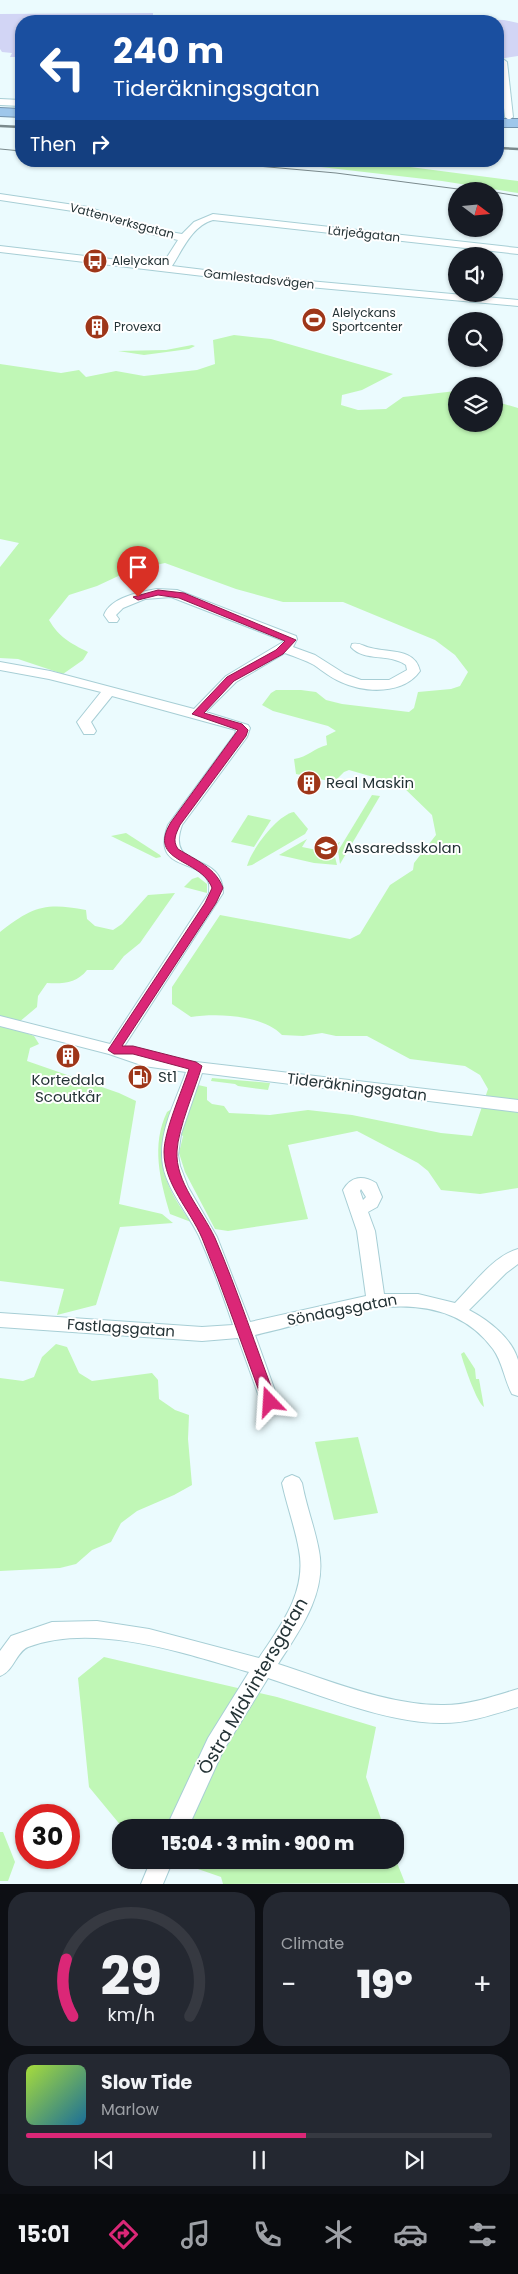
<!DOCTYPE html>
<html lang="en">
<head>
<meta charset="utf-8">
<style>
	body { margin:0; font-family:Poppins,sans-serif; background:#242831; color:#f1f3f6; height:100vh; display:flex; flex-direction:column; font-size:19px; white-space:nowrap }
	* { box-sizing:border-box; margin:0 }
	p { font-size:16px; color:#9ea1a6 }
	.icon { flex:none; width:28px; height:28px; fill:none; stroke:currentColor; stroke-width:2; stroke-linecap:round; stroke-linejoin:round }
	.map { position:relative; height:1884px; overflow:hidden }
	.panel { display:flex; flex-direction:column; gap:8px; padding:8px; background:#0d0f14; flex:1 }
	.panel>* { flex:none }
	.banner { position:absolute; left:15px; top:15px; width:489px; height:152px; border-radius:20px; box-shadow:0 1px 4px #0004; background:#1a4fa0; color:#fff; overflow:hidden }
	.needle { width:32px; rotate:106deg }
	.fabs { position:absolute; left:448px; top:182px; display:grid; gap:10px }
	.fabs a { display:grid; place-items:center; width:55px; height:55px; border-radius:50%; background:#171b24; box-shadow:0 1px 4px #0004; font-size:25px }
	.speed { position:absolute; left:15px; top:1804px; display:flex; gap:10px; font-size:25px; font-weight:700; text-align:center }
	.speed>* { display:grid; place-content:center; width:65px; height:65px; border-radius:50%; background:#171b24; box-shadow:0 1px 4px #0004; line-height:1 }
	.speed .limit { border:8px solid #d22; background:#fff; color:#111 }
	.pin { position:absolute; display:grid; place-items:center; width:42px; height:42px; color:#fff; margin:-51px -21px; border-radius:50% 50% 50% 0; rotate:-45deg; box-shadow:0 0 5px #0007 }
	.pin .icon { rotate:45deg }
	.me { position:absolute; width:55px; margin:-28px; rotate:340deg; stroke-linejoin:round; filter:drop-shadow(0 0 4px #0008) }
	.turn { display:flex; align-items:center; gap:18px; height:105px; padding:0 15px; font-size:22px }
	.turn .icon { width:65px; height:65px; stroke-width:2.5 }
	.turn b { display:block; font-size:35px; line-height:42px }
	.then { display:flex; align-items:center; height:48px; padding:0 15px; background:#0003; gap:10px; font-size:19px }
	.big { font-size:38px; font-weight:800; line-height:1.1 }
	.panel .card { flex:1; display:flex; flex-direction:column; justify-content:center; gap:8px; min-width:0; padding:0 18px; border-radius:20px; background:#242831 }
	.panel .dial { align-items:center; gap:0 }
	.dial svg { height:130px; overflow:visible; fill:none; stroke:#363941; stroke-width:7; stroke-linecap:round; text-anchor:middle }
	.dial text { fill:#f1f3f6; stroke:none }
	.song { display:flex; align-items:center; gap:15px }
	.cover { width:60px; height:60px; border-radius:8px; background:linear-gradient(135deg,hsl(80 70% 55%),hsl(200 70% 35%)) }
	.played { height:5px; border-radius:2px; background:linear-gradient(90deg,#db2777 60%,#363941 60%) }
	.keys { display:flex; justify-content:space-around; direction:ltr }
	.heat { display:flex; justify-content:space-between; align-items:center; font-size:28px; direction:ltr }
	.panel .tiles { flex:1; display:grid; gap:8px; grid-template-columns:1fr 1fr }
	.card:last-child { grid-column:span 2 }
	.trip { position:absolute; left:112px; top:1819px; width:292px; height:50px; border-radius:20px; background:#171b24; box-shadow:0 1px 4px #0004; font-weight:800; line-height:50px; text-align:center }
	.menu { display:flex; height:80px; justify-content:space-around; align-items:center; background:#090b0e; color:#9ea1a6 }
	.menu .icon { width:35px; height:35px }
	.menu .selected { color:#db2777 }
	.menu b { font-size:22px; color:#f1f3f6 }
	.map>svg:first-child { display:block }
	.green { fill:#c0f7b6 }
	.water { fill:#d2d5f5 }
	.lines { fill:none; stroke-linecap:round; stroke-linejoin:round }
	.minor-casing { stroke:#a7ced5; stroke-width:2 }
	.highway-casing { stroke:#7393ac; stroke-width:2 }
	.minor { fill:#fff; fill-rule:evenodd }
	.highway { fill:#9ec7eb; fill-rule:evenodd }
	.tram { stroke:#7a8a8d; stroke-width:1 }
	.rail { stroke:#7a8a8d; stroke-width:2.5 }
	.route { fill:#db2777; stroke:#8e194d }
	.labels { text-anchor:middle; stroke-width:4; stroke-linejoin:round; paint-order:stroke }
	.far-street-label { font-size:12px; fill:#243336; stroke:#fff }
	.far-poi-label { font-size:12px; fill:#243336; stroke:#fff; text-anchor:start }
	.poi-label { font-size:15px; fill:#243336; stroke:#fff; text-anchor:start }
	.street-label { font-size:15px; fill:#243336; stroke:#fff }
	.near-street-label { font-size:18px; fill:#243336; stroke:#fff }
</style>
</head>
<body>
<div class="map">
<svg width="518" height="1884" viewBox="0 0 518 1884">
	<rect width="100%" height="100%" fill="#ebfbfe"/>
	<g class="green">
		<polygon points="269,161 364,161 518,181 518,193 442,181"/>
		<path d="M234 335 271 339 393 374 362 390 342 395 341 405 358 410 386 409 403 397 456 391V424H494V401L518 408V1188L480 1194 441 1190 428 1171 418 1163 357 1131 288 1145 308 1219 228 1231 215 1229 185 1172 179 1153 183 1136 181 1135 198 1085 207 1087V1100L212 1104 224 1106 229 1113 270 1115 308 1110 352 1115 441 1133 472 1136 488 1089 480 1075 465 1066 410 1059 367 1036H336L322 1033 303 1036 282 1035C263 1015 218 1013 191 1017L172 1004V987L220 915 350 939 360 934 390 885 413 870 414 863 436 835 432 815 401 785 349 770 344 772 334 782 296 774 294 759C308 757 314 748 327 745L326 736 336 731 328 726 273 711 262 705 271 693 276 690H301L316 692 326 700 342 704 409 712 414 708 418 692 451 689 460 686 468 672 455 655 435 640 343 602H283L236 589 165 563 129 571 97 586 69 595 49 620C59 637 70 643 88 652L83 660 63 674 18 659 0 658V567L19 543 0 539V364L61 373 79 370 86 377 116 371 144 376 197 370 215 364 213 340Z"/>
		<polygon points="192,345 195,346 189,349 144,355 118,351 166,350"/>
		<polygon points="372,795 380,796 340,864 338,851"/>
		<path d="M294 812 308 829 305 834 252 865 247 866C251 850 277 815 294 812Z"/>
		<polygon points="248,815 271,820 254,847 231,842"/>
		<polygon points="126,833 160,855 161,857 156,858 111,836"/>
		<polygon points="307,839 302,847 332,853 339,842 340,842 334,853 337,865 314,863 279,855"/>
		<polygon points="198,877 207,884 207,893 184,887 192,879"/>
		<path d="M175 893 140 943 124 956 113 970H87C77 983 63 984 47 983L38 996 37 1007 12 1028 34 1036 39 1044 30 1048 27 1061 119 1093 136 1101 119 1204 162 1214 173 1223 120 1227 96 1305 57 1315 64 1289 0 1281V932C32 907 45 902 86 910L87 919 95 926 113 930 122 924 148 895Z"/>
		<polygon points="212,1078 270,1083 268,1090 238,1086 235,1084 211,1081"/>
		<path d="M170 1110C172 1118 164 1134 162 1143 157 1171 175 1201 191 1222L170 1214C160 1180 151 1145 167 1112Z"/>
		<polygon points="56,1344 67,1347 79,1373 92,1381 152,1373 158,1380 159,1399 175,1410 189,1415 188,1439 192,1485 174,1495 137,1511 121,1523 111,1542 92,1550 76,1564 60,1568 0,1571 0,1378 23,1381 34,1377 42,1357"/>
		<path d="M464 1352 475 1369 476 1379H479L484 1407C477 1403 464 1365 461 1354Z"/>
		<polygon points="358,1437 378,1513 334,1520 315,1442"/>
		<polygon points="104,1657 277,1697 376,1727 366,1777 384,1827 122,1827 89,1787 78,1678"/>
		<polygon points="0,1832 3,1832 15,1862 8,1881 0,1881"/>
		<polygon points="172,1860 396,1860 405,1883 223,1884 221,1877"/>
	</g>
	<polygon class="water" points="153,13 153,16 334,16 504,20 518,23 518,56 498,59 498,21 21,21 21,57 10,57 12,53 2,52 0,49 0,14"/>
	<g class="lines">
		<defs>
			<g id="minor">
				<polygon points="503,59 507,62 513,117 509,120 505,117 499,62"/>
				<polygon points="0,99 21,100 21,106 0,105"/>
				<path d="M0 194 88 207 147 228 182 234 194 222 213 214 518 248V254L213 220C192 226 183 249 172 266L254 276 518 300V306L254 282 0 252V246L162 265 178 240 142 232 86 213 0 200Z"/>
				<path d="M157 589 177 590 296 636 297 639 293 647 315 655 345 674 361 680H389L407 670 406 665C390 653 364 662 351 647L352 644C360 642 364 647 371 648 390 653 415 648 420 671 403 695 365 693 341 682 331 678 323 671 314 665 305 660 295 657 285 653L236 682 206 712 248 725 250 728 247 737 182 825C165 873 223 849 223 893L123 1048 154 1058 196 1062 518 1100V1112L202 1073 181 1134 178 1155 180 1166 188 1187 217 1237 250 1322 366 1296 357 1231 343 1190C351 1176 363 1175 376 1183L382 1197 377 1207 368 1212 375 1231 384 1294H418L455 1303C473 1285 493 1256 518 1249V1264L506 1273 469 1310C488 1320 512 1338 518 1360 518 1371 518 1385 518 1396L512 1394C504 1379 503 1363 493 1349 437 1273 328 1319 255 1335L279 1402 277 1407 270 1409 263 1407 261 1402 238 1338 202 1341 0 1327V1313L202 1327 233 1325C223 1295 212 1265 199 1236 186 1209 161 1184 162 1153 162 1125 177 1098 186 1072L144 1066 109 1054 0 1026V1016L110 1044 209 893C209 889 210 884 208 881 199 858 151 872 168 825L235 734 236 730 112 696 91 722 96 731 94 734H84L77 722 101 692 49 679 0 670V662L50 671 194 709 226 676 283 642 284 641 171 597 145 599 123 608 116 615 119 619 117 622H109L104 615C111 597 140 592 157 589ZM361 1189 366 1197 363 1200 360 1191Z"/>
				<path d="M292 1475 299 1478 302 1483C306 1506 315 1528 319 1551 327 1593 300 1630 278 1664 328 1680 390 1706 444 1705 469 1705 494 1696 518 1689V1707C494 1714 469 1723 443 1723 389 1724 320 1695 268 1678L223 1751 188 1828H166L208 1738 249 1672C184 1653 94 1622 28 1647 16 1652 14 1671 0 1676V1651L11 1636 52 1622 97 1621 149 1629 259 1658C281 1625 307 1592 299 1550 295 1527 287 1506 282 1483L285 1478Z"/>
				<polygon points="151,1860 173,1860 163,1884 141,1884"/>
			</g>
			<g id="highway">
				<polygon points="0,108 21,109 21,117 0,116"/>
				<rect x="498" y="119" width="20" height="8"/>
			</g>
		</defs>
		<use href="#minor" class="minor-casing"/>
		<use href="#highway" class="highway-casing"/>
		<use href="#minor" class="minor"/>
		<use href="#highway" class="highway"/>
		<g class="tram">
			<polyline points="0,149 21,151"/>
			<polyline points="201,161 336,173 473,191"/>
			<polyline points="494,192 518,196"/>
		</g>
		<g class="rail">
			<polyline points="0,126 21,127"/>
			<polyline points="498,148 518,149"/>
		</g>
	</g>
	<path class="route" d="M158 590 184 593 296 640 283 654 234 681 204 713 242 724 248 730 246 736 180 825C176 834 172 840 178 849 196 860 216 868 223 888L216 903 122 1046H133L196 1062 202 1066C195 1089 178 1129 177 1151 175 1182 202 1210 215 1238 238 1291 256 1348 277 1402L275 1406H265L263 1402C243 1348 224 1292 202 1238 190 1210 164 1184 164 1152 164 1131 182 1091 189 1069L133 1054H114L108 1050 205 903 212 888C201 858 146 863 171 822L238 730 192 714 227 677 276 650 285 641 179 598 158 595 138 600 133 597Z"/>
	<defs>
		<symbol id="bus-disc" viewBox="-11 -11 22 22"><circle r="9.5" fill="#9e3619" stroke="#fff"/><path d="M-5-6H5V4H4V6H2V4H-2V6H-4V4H-5ZM-3.5-4V0h7V-4ZM-3.5 1.2v1.5H-2V1.2ZM2 1.2v1.5H3.5V1.2Z" fill="#fff"/></symbol>
		<symbol id="stadium-disc" viewBox="-11 -11 22 22"><circle r="9.5" fill="#9e3619" stroke="#fff"/><path d="M0-5a6.5 5 0 1 0 0 10a6.5 5 0 1 0 0-10ZM-3.5-1.8h7v3.6h-7Z" fill="#fff"/></symbol>
		<symbol id="building-disc" viewBox="-11 -11 22 22"><circle r="9.5" fill="#9e3619" stroke="#fff"/><path d="M-4-6H4V6H1V3H-1V6H-4ZM-2.5-4.3h1.7v1.8h-1.7ZM.8-4.3h1.7v1.8H.8ZM-2.5-1h1.7V.8h-1.7ZM.8-1h1.7V.8H.8Z" fill="#fff"/></symbol>
		<symbol id="school-disc" viewBox="-11 -11 22 22"><circle r="9.5" fill="#9e3619" stroke="#fff"/><path d="M0-5L7-2L0 1L-7-2ZM-4 1L0 2.5L4 1V4Q0 6-4 4Z" fill="#fff"/></symbol>
		<symbol id="fuel-disc" viewBox="-11 -11 22 22"><circle r="9.5" fill="#9e3619" stroke="#fff"/><path d="M-5.5-6h7V0h2V4h1.3V-2.5L3-4.5l.8-.8L6-3V5H2.5V1h-1V6h-7ZM-4.2-4.7v3.2H.2V-4.7Z" fill="#fff"/></symbol>
	</defs>
	<g fill-rule="evenodd">
		<use href="#bus-disc" x="81" y="247" width="28" height="28"/>
		<use href="#stadium-disc" x="300" y="306" width="28" height="28"/>
		<use href="#building-disc" x="83" y="313" width="28" height="28"/>
		<use href="#building-disc" x="295" y="769" width="28" height="28"/>
		<use href="#school-disc" x="312" y="834" width="28" height="28"/>
		<use href="#building-disc" x="54" y="1042" width="28" height="28"/>
		<use href="#fuel-disc" x="126" y="1063" width="28" height="28"/>
	</g>
	<g class="labels">
		<g class="far-street-label">
			<text transform="translate(122 221) rotate(15)" y="4">Vattenverksgatan</text>
			<text transform="translate(364 234) rotate(6)" y="4">Lärjeågatan</text>
			<text transform="translate(259 279) rotate(6)" y="4">Gamlestadsvägen</text>
		</g>
		<g class="far-poi-label">
			<text x="112" y="265">Alelyckan</text>
			<text x="332" y="317">Alelyckans<tspan x="332" dy="14">Sportcenter</tspan></text>
			<text x="114" y="331">Provexa</text>
		</g>
		<g class="poi-label">
			<text x="326" y="788">Real Maskin</text>
			<text x="344" y="853">Assaredsskolan</text>
			<text x="158" y="1082">St1</text>
			<text x="68" y="1085" text-anchor="middle">Kortedala<tspan x="68" dy="17">Scoutkår</tspan></text>
		</g>
		<g class="street-label">
			<text transform="translate(357 1087) rotate(7)" y="5">Tideräkningsgatan</text>
			<text transform="translate(342 1310) rotate(-11)" y="5">Söndagsgatan</text>
			<text transform="translate(121 1328) rotate(4)" y="5">Fastlagsgatan</text>
		</g>
		<g class="near-street-label">
			<text transform="translate(253 1686) rotate(-60)" y="6">Östra Midvintersgatan</text>
		</g>
	</g>
</svg>
<div class="fabs">
<a><svg class="needle" viewBox="-14 -14 28 28"><path d="M0-13l5 13h-10z" fill="#e53935"/><path d="M0 13l5-13h-10z" fill="#9ea1a6"/></svg></a>
<a><svg class="icon" aria-label="sound" viewBox="0 0 24 24"><path d="M4 9h4l5-4v14l-5-4H4zM17 9q2 3 0 6"/></svg></a>
<a><svg class="icon" aria-label="search" viewBox="0 0 24 24"><circle cx="10" cy="10" r="6"/><path d="M15 15l6 6"/></svg></a>
<a><svg class="icon" aria-label="layers" viewBox="0 0 24 24"><path d="M12 4l9 5-9 5-9-5zM3 14l9 5 9-5"/></svg></a>
</div>
<div class="speed"><div class="limit">30</div></div>
<div class="pin" style="left:138px;top:597px;background:#d93025"><svg class="icon" aria-label="arrive" viewBox="0 0 24 24"><path d="M6 21V4h12l-3 4 3 4H6"/></svg></div>
<svg class="me" style="left:270px;top:1402px" viewBox="-20 -20 40 40"><path d="M0-17L14 15 0 8-14 15z" fill="#db2777" stroke="#fff" stroke-width="4"/></svg>
<div class="trip">15:04 · 3 min · 900 m</div>
<div class="banner">
<div class="turn"><svg class="icon" aria-label="left" viewBox="0 0 24 24"><path d="M17 20v-9H6M10 6l-5 5 5 5"/></svg><div><b>240 m</b>Tideräkningsgatan</div></div>
<div class="then">Then<svg class="icon" aria-label="right" viewBox="0 0 24 24"><path d="M7 20v-9h11M14 6l5 5-5 5"/></svg></div>
</div>
</div>
<section class="panel">
<div class="tiles">
<div class="card dial"><svg viewBox="0 0 100 80">
<path d="M14 69A42 42 0 1 1 86 69"/>
<path d="M14 69A42 42 0 0 1 10 34" stroke="#db2777"/>
<text x="50" y="56" font-size="32" font-weight="700">29</text>
<text x="50" y="72" font-size="11">km/h</text>
</svg></div>
<div class="card"><p>Climate</p>
<div class="heat"><a>−</a><b class="big">19°</b><a>+</a></div>
</div>
<div class="card">
<div class="song"><i class="cover"></i><div><b>Slow Tide</b><p>Marlow</p></div></div>
<div class="played"></div>
<div class="keys"><svg class="icon" aria-label="previous" viewBox="0 0 24 24"><path d="M18 5L8 12l10 7zM5 5v14"/></svg><svg class="icon" aria-label="pause" viewBox="0 0 24 24"><path d="M8 5v14M16 5v14"/></svg><svg class="icon" aria-label="next" viewBox="0 0 24 24"><path d="M6 5l10 7-10 7zM19 5v14"/></svg></div>
</div>
</div>
</section>
<nav class="menu">
<b>15:01</b>
<svg class="icon selected" aria-label="directions" viewBox="0 0 24 24"><path d="M12 3l9 9-9 9-9-9zM9 14v-3h6M13 9l2 2-2 2"/></svg>
<svg class="icon" aria-label="music" viewBox="0 0 24 24"><path d="M9 18V5l10-2v13"/><circle cx="6" cy="18" r="3"/><circle cx="16" cy="16" r="3"/></svg>
<svg class="icon" aria-label="phone" viewBox="0 0 24 24"><path d="M5 4h4l2 5-3 2q2 4 5 5l2-3 5 2v4C11 20 4 13 5 4z"/></svg>
<svg class="icon" aria-label="climate" viewBox="0 0 24 24"><path d="M12 3v18M4 7l16 10M4 17L20 7"/></svg>
<svg class="icon" aria-label="car" viewBox="0 0 24 24"><path d="M5 17H2v-5l4-1 3-4h7l3 4 3 1v5h-3M9 17h6M6 11h13"/><circle cx="7" cy="17" r="2"/><circle cx="17" cy="17" r="2"/></svg>
<svg class="icon" aria-label="filters" viewBox="0 0 24 24"><path d="M4 7h16M4 17h16"/><circle cx="9" cy="7" r="2"/><circle cx="15" cy="17" r="2"/></svg>
</nav>
</body>
</html>
